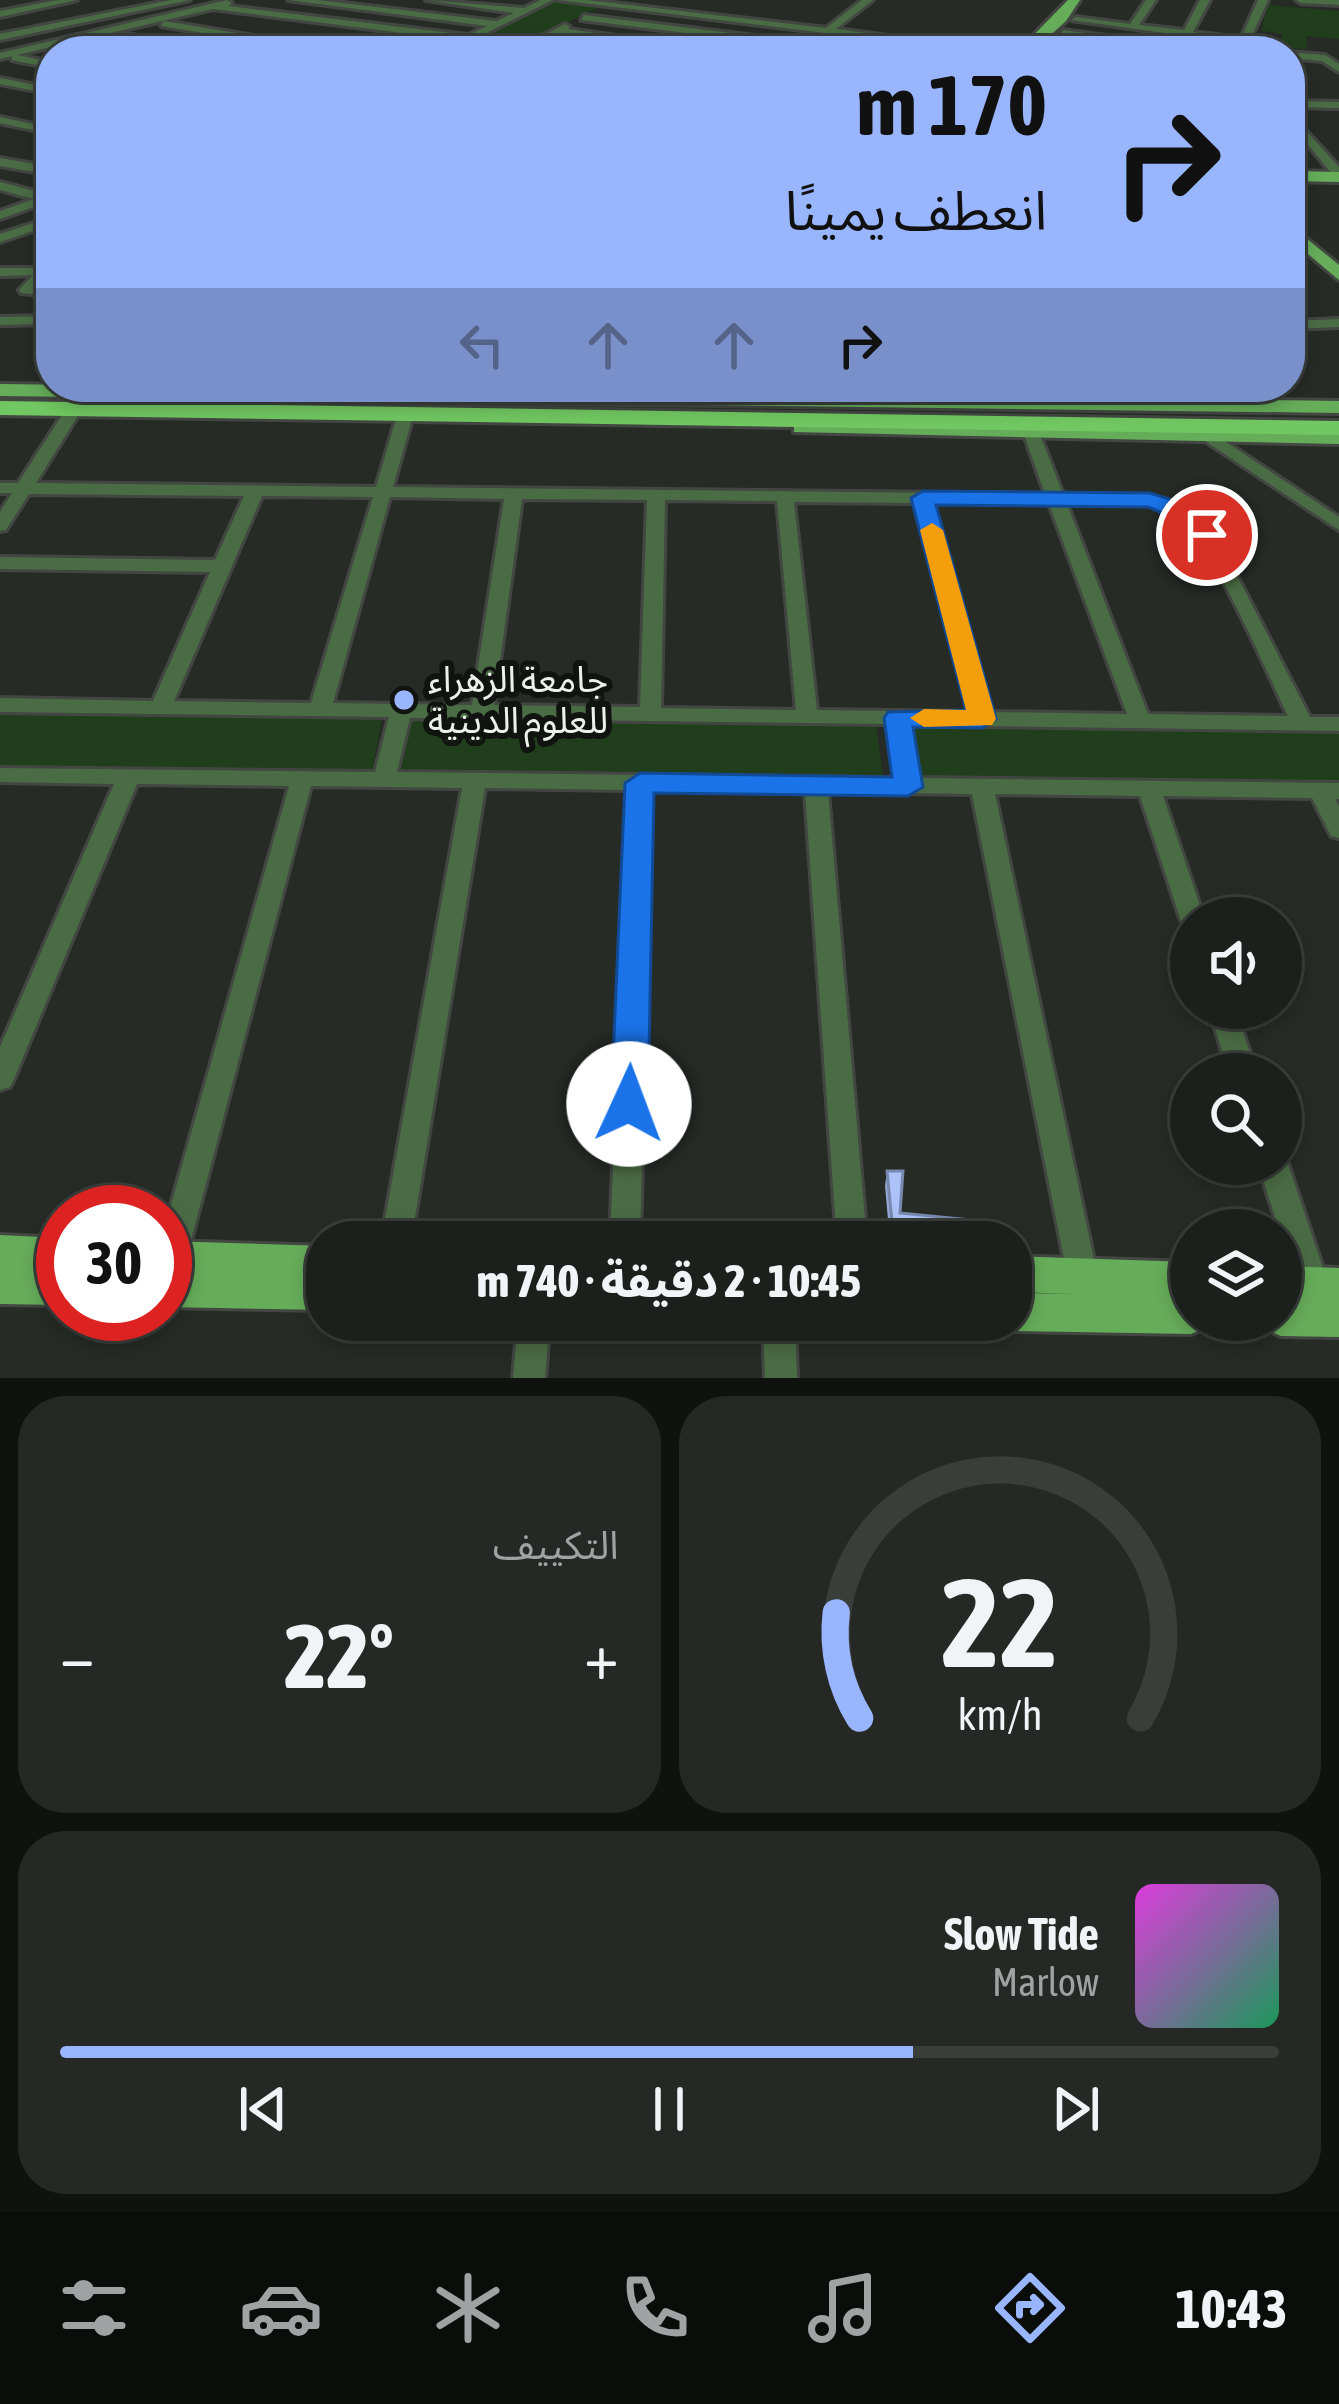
<!DOCTYPE html>
<html lang="ar">
<head>
<meta charset="utf-8">
<style>
	body { margin:0; font-family:"Asap Condensed","Noto Sans Arabic",sans-serif; background:#252825; color:#f1f3f6; direction:rtl; height:100vh; display:flex; flex-direction:column; font-size:45px; white-space:nowrap }
	* { box-sizing:border-box; margin:0 }
	p { font-size:39px; color:#a0a3a3 }
	.icon { flex:none; width:66px; height:66px; fill:none; stroke:currentColor; stroke-width:2; stroke-linecap:round; stroke-linejoin:round }
	.map { position:relative; height:1378px; overflow:hidden; direction:ltr }
	.details { display:flex; flex-direction:column; gap:18px; padding:18px; background:#0f120f; flex:1 }
	.details>* { flex:none }
	.top-card { position:absolute; left:36px; top:36px; width:1269px; height:366px; border-radius:48px; box-shadow:0 6px 18px #0003,0 0 0 3px #3a3e3b; direction:rtl; background:#99b5fd; color:#111; overflow:hidden }
	.controls { position:absolute; left:1170px; top:897px; display:grid; gap:24px }
	.controls a { display:grid; place-items:center; width:132px; height:132px; border-radius:50%; background:#1c201c; box-shadow:0 6px 18px #0003,0 0 0 3px #3a3e3b; font-size:60px }
	.speed { position:absolute; left:36px; top:1185px; display:flex; gap:24px; font-size:60px; font-weight:700; text-align:center }
	.speed>* { display:grid; place-content:center; width:156px; height:156px; border-radius:50%; background:#1c201c; box-shadow:0 6px 18px #0003,0 0 0 3px #3a3e3b; line-height:1 }
	.speed .limit { border:18px solid #d22; background:#fff; color:#111 }
	.pin { position:absolute; display:grid; place-items:center; width:102px; height:102px; color:#fff; margin:-51px; border:6px solid #fff; border-radius:50%; box-shadow:0 3px 12px #0007 }
	.me { position:absolute; width:132px; margin:-66px; rotate:2deg; stroke-linejoin:round; filter:drop-shadow(0 0 9px #0008) }
	.turn { display:flex; align-items:center; gap:42px; height:252px; padding:0 60px; font-size:54px }
	.turn .icon { width:156px; height:156px; stroke-width:2.5 }
	.turn b { display:block; font-size:84px; line-height:102px }
	.lanes { display:flex; align-items:center; height:114px; padding:0 60px; background:#0003; justify-content:center; gap:60px; direction:ltr }
	.lanes .off { opacity:.35 }
	.big { font-size:90px; font-weight:800; line-height:1.1 }
	.details .card { flex:1; display:flex; flex-direction:column; justify-content:center; gap:18px; min-width:0; padding:0 42px; border-radius:48px; background:#252825 }
	.details .dial { align-items:center; gap:0 }
	.dial svg { height:312px; overflow:visible; fill:none; stroke:#3a3e3b; stroke-width:7; stroke-linecap:round; text-anchor:middle }
	.dial text { fill:#f1f3f6; stroke:none }
	.song { display:flex; align-items:center; gap:36px }
	.cover { width:144px; height:144px; border-radius:18px; background:linear-gradient(135deg,hsl(300 70% 55%),hsl(150 70% 35%)) }
	.played { height:12px; border-radius:6px; background:linear-gradient(90deg,#99b5fd 70%,#3a3e3b 70%) }
	.keys { display:flex; justify-content:space-around; direction:ltr }
	.heat { display:flex; justify-content:space-between; align-items:center; font-size:66px; direction:ltr }
	.details .tiles { flex:1; display:grid; gap:18px; grid-template-columns:1fr 1fr }
	.card:last-child { grid-column:span 2 }
	.trip { position:absolute; left:306px; top:1221px; width:726px; height:120px; border-radius:48px; background:#1c201c; box-shadow:0 6px 18px #0003,0 0 0 3px #3a3e3b; font-weight:800; line-height:120px; text-align:center; direction:rtl }
	.tabs { display:flex; height:192px; justify-content:space-around; align-items:center; background:#0b0d0b; color:#a0a3a3 }
	.tabs .icon { width:84px; height:84px }
	.tabs .on { color:#99b5fd }
	.tabs b { font-size:54px; color:#f1f3f6 }
	.map>svg:first-child { display:block }
	.green { fill:#213e1c }
	.lines { fill:none; stroke-linecap:round; stroke-linejoin:round }
	.minor-casing { stroke:#424742; stroke-width:6 }
	.major-casing { stroke:#424742; stroke-width:6 }
	.highway-casing { stroke:#424742; stroke-width:6 }
	.minor { fill:#4a6c44; fill-rule:evenodd }
	.major { fill:#66ad5a; fill-rule:evenodd }
	.highway { fill:#71c761; fill-rule:evenodd }
	.wall { fill:#94a7d6 }
	.building { fill:#acc2f9; stroke:#7888ae; stroke-width:3 }
	.route { fill:#1a73e8; stroke:#114b97; stroke-width:3 }
	.slow { fill:#f59e0b }
	.poi-dot { fill:#99b5fd; stroke:#111310; stroke-width:4.5 }
	.labels { text-anchor:middle; stroke-width:12; stroke-linejoin:round; paint-order:stroke }
	.poi-label { font-size:36px; fill:#edf0ec; stroke:#111310; text-anchor:start }
</style>
</head>
<body>
<div class="map">
<svg width="1339" height="1378" viewBox="0 0 1339 1378">
	<rect width="100%" height="100%" fill="#262b26"/>
	<g class="green">
		<polygon points="553,0 601,6 510,51 448,51"/>
		<polygon points="1268,5 1339,11 1339,39 1306,36 1307,49 1281,47 1282,34 1261,31"/>
		<polygon points="284,387 720,387 720,393 283,389"/>
		<polygon points="0,711 382,719 372,771 0,766"/>
		<polygon points="412,719 876,724 883,775 401,769"/>
		<polygon points="910,725 1339,732 1339,782 917,780"/>
	</g>
	<g class="lines">
		<defs>
			<g id="minor">
				<polygon points="58,0 77,0 0,17 0,11"/>
				<polygon points="171,0 190,0 0,40 0,34"/>
				<polygon points="227,0 232,3 228,6 468,35 487,26 288,0 317,0 496,21 514,13 426,0 524,8 541,0 553,0 450,51 437,51 458,40 213,9 17,55 51,62 51,68 12,60 12,56 0,59 0,53"/>
				<polygon points="558,0 587,0 826,28 862,0 873,0 836,29 1003,51 972,51"/>
				<polygon points="1146,0 1156,0 1139,25 1184,30 1200,0 1210,0 1193,32 1241,38 1258,0 1268,0 1245,51 1235,51 1238,43 1071,20 1076,17 1130,24"/>
				<polygon points="1296,0 1339,0 1339,5 1301,3"/>
				<polygon points="584,15 855,48 860,51 830,51 581,20"/>
				<polygon points="164,21 327,48 332,51 309,51 161,26"/>
				<polygon points="565,24 570,27 568,29 723,51 693,51 559,34 541,43 580,51 531,48 513,51"/>
				<polygon points="1063,30 1196,48 1201,51 1174,51 1060,35"/>
				<polygon points="121,33 208,48 213,51 190,51 117,38"/>
				<polygon points="1290,52 1325,55 1339,64 1339,72 1322,61 1290,58"/>
				<polygon points="0,78 51,88 51,94 0,84"/>
				<polygon points="1290,101 1339,102 1339,108 1290,107"/>
				<polygon points="1290,113 1339,167 1339,174 1332,174 1290,123"/>
				<polygon points="0,117 51,128 51,134 0,123"/>
				<polygon points="0,158 51,167 51,175 0,166"/>
				<polygon points="0,182 50,195 51,201 0,219 0,211 34,199 0,190"/>
				<polygon points="51,217 51,225 0,242 0,234"/>
				<polygon points="0,268 51,268 51,274 37,287 51,288 51,296 21,293 19,290 33,275 0,276"/>
				<polygon points="51,316 51,324 0,325 0,317"/>
				<polygon points="1339,319 1339,327 1290,329 1290,321"/>
				<path d="M72 407 80 412 36 483 376 487 396 419 404 414 412 419 393 487 1045 494 1023 432 1031 427 1039 432 1063 494 1150 495 1187 506 1216 535 1310 717H1339V731L910 725 918 778 1339 783V799H1335L1339 806V838L1331 836 1312 798 1163 796 1204 918H1191V927L1183 924 1180 918 1140 796 995 794 1097 1274 1093 1284 1082 1288 1071 1284 1067 1274 972 794 828 792 867 1242H837L805 792 651 790 640 1242H610L628 790 485 788 411 1242H381L462 788 311 786 186 1259 182 1269 171 1273 165 1271V1226L289 786 137 784 14 1079 10 1087 0 1090V1047L114 784 0 782V768L375 772 389 717 0 712V698L153 701 210 572 0 569V557L215 560 244 496 29 494 6 530 0 531V512L12 493H0V483H18L66 409ZM262 496 373 497 311 703 174 701ZM390 497 504 499 472 705 333 703ZM522 499 647 500 640 707 494 705ZM665 500 777 501 796 710 661 708ZM794 502 915 503 969 712 817 710ZM933 503 1049 504 1127 714 991 712ZM1067 504C1100 505 1149 496 1176 516 1211 539 1267 673 1288 716L1148 714ZM410 718 888 724 896 778 397 772Z"/>
				<polygon points="1208,430 1339,517 1339,530 1202,439 1202,431"/>
				<polygon points="1209,1008 1235,1008 1257,1074 1229,1074"/>
				<polygon points="1281,1154 1288,1164 1329,1286 1324,1296 1313,1300 1302,1296 1297,1286 1258,1164 1281,1164"/>
				<polygon points="518,1320 550,1320 545,1378 513,1378"/>
				<polygon points="763,1320 795,1320 797,1378 765,1378"/>
			</g>
			<g id="major">
				<polygon points="1068,0 1080,0 1066,21 1033,51 1018,51"/>
				<polygon points="1290,171 1339,172 1339,182 1290,181"/>
				<polygon points="1290,225 1339,265 1339,280 1290,239"/>
				<polygon points="0,384 1339,401 1339,413 0,396"/>
				<polygon points="802,421 1339,432 1339,444 794,432 794,422"/>
				<polygon points="0,1235 63,1238 63,1305 0,1304"/>
				<polygon points="165,1241 327,1246 327,1310 165,1307"/>
				<polygon points="1011,1256 1191,1262 1191,1320 1209,1320 1205,1328 1191,1334 1011,1331 994,1320 1011,1320 1011,1293 1081,1294 1011,1292"/>
				<polygon points="1281,1266 1339,1268 1339,1337 1281,1336 1267,1330 1262,1320 1281,1320"/>
			</g>
			<polygon id="highway" points="0,401 1339,421 1339,435 0,415"/>
		</defs>
		<use href="#minor" class="minor-casing"/>
		<use href="#major" class="major-casing"/>
		<use href="#highway" class="highway-casing"/>
		<use href="#minor" class="minor"/>
		<use href="#major" class="major"/>
		<use href="#highway" class="highway"/>
	</g>
	<polygon class="wall" points="887,1171 900,1213 984,1242 890,1242 885,1186"/>
	<polygon class="building" points="887,1171 903,1171 900,1213 982,1221 984,1242 894,1242"/>
	<path class="route" d="M923 491 1150 493 1189 505 1219 535 1207 542C1185 535 1175 516 1148 507L936 505 996 719 982 728 913 727 923 787 908 796 654 793 648 1104 642 1115 629 1119 617 1115 611 1104 625 783 640 773 892 777 884 718 888 712 966 710 911 498Z"/>
	<polygon class="slow" points="932,523 943,530 996,719 992,725 924,727 910,718 924,709 966,710 920,530"/>
	<circle class="poi-dot" cx="404" cy="700" r="12"/>
	<g class="labels">
		<g class="poi-label">
			<text x="428" y="692">جامعة الزهراء<tspan x="428" dy="41">للعلوم الدينية</tspan></text>
		</g>
	</g>
</svg>
<div class="controls">
<a><svg class="icon" aria-label="sound" viewBox="0 0 24 24"><path d="M4 9h4l5-4v14l-5-4H4zM17 9q2 3 0 6"/></svg></a>
<a><svg class="icon" aria-label="search" viewBox="0 0 24 24"><circle cx="10" cy="10" r="6"/><path d="M15 15l6 6"/></svg></a>
<a><svg class="icon" aria-label="layers" viewBox="0 0 24 24"><path d="M12 4l9 5-9 5-9-5zM3 14l9 5 9-5"/></svg></a>
</div>
<div class="speed"><div class="limit">30</div></div>
<div class="pin" style="left:1207px;top:535px;background:#d93025"><svg class="icon" aria-label="arrive" viewBox="0 0 24 24"><path d="M6 21V4h12l-3 4 3 4H6"/></svg></div>
<svg class="me" style="left:629px;top:1104px" viewBox="-20 -20 40 40"><circle r="19" fill="#fff"/><path d="M0-13L10 11 0 6-10 11z" fill="#1a73e8"/></svg>
<div class="trip">10:45 · 2 دقيقة · 740 m</div>
<div class="top-card">
<div class="turn"><svg class="icon" aria-label="right" viewBox="0 0 24 24"><path d="M7 20v-9h11M14 6l5 5-5 5"/></svg><div><b>170 m</b>انعطف يمينًا</div></div>
<div class="lanes"><svg class="icon off" aria-label="left" viewBox="0 0 24 24"><path d="M17 20v-9H6M10 6l-5 5 5 5"/></svg><svg class="icon off" aria-label="ahead" viewBox="0 0 24 24"><path d="M12 20V5M6 11l6-6 6 6"/></svg><svg class="icon off" aria-label="ahead" viewBox="0 0 24 24"><path d="M12 20V5M6 11l6-6 6 6"/></svg><svg class="icon" aria-label="right" viewBox="0 0 24 24"><path d="M7 20v-9h11M14 6l5 5-5 5"/></svg></div>
</div>
</div>
<section class="details">
<div class="tiles">
<div class="card dial"><svg viewBox="0 0 100 80">
<path d="M14 69A42 42 0 1 1 86 69"/>
<path d="M14 69A42 42 0 0 1 8 42" stroke="#99b5fd"/>
<text x="50" y="56" font-size="32" font-weight="700">22</text>
<text x="50" y="72" font-size="11">km/h</text>
</svg></div>
<div class="card"><p>التكييف</p>
<div class="heat"><a>−</a><b class="big">22°</b><a>+</a></div>
</div>
<div class="card">
<div class="song"><i class="cover"></i><div><b>Slow Tide</b><p>Marlow</p></div></div>
<div class="played"></div>
<div class="keys"><svg class="icon" aria-label="previous" viewBox="0 0 24 24"><path d="M18 5L8 12l10 7zM5 5v14"/></svg><svg class="icon" aria-label="pause" viewBox="0 0 24 24"><path d="M8 5v14M16 5v14"/></svg><svg class="icon" aria-label="next" viewBox="0 0 24 24"><path d="M6 5l10 7-10 7zM19 5v14"/></svg></div>
</div>
</div>
</section>
<nav class="tabs">
<b>10:43</b>
<svg class="icon on" aria-label="directions" viewBox="0 0 24 24"><path d="M12 3l9 9-9 9-9-9zM9 14v-3h6M13 9l2 2-2 2"/></svg>
<svg class="icon" aria-label="music" viewBox="0 0 24 24"><path d="M9 18V5l10-2v13"/><circle cx="6" cy="18" r="3"/><circle cx="16" cy="16" r="3"/></svg>
<svg class="icon" aria-label="phone" viewBox="0 0 24 24"><path d="M5 4h4l2 5-3 2q2 4 5 5l2-3 5 2v4C11 20 4 13 5 4z"/></svg>
<svg class="icon" aria-label="climate" viewBox="0 0 24 24"><path d="M12 3v18M4 7l16 10M4 17L20 7"/></svg>
<svg class="icon" aria-label="car" viewBox="0 0 24 24"><path d="M5 17H2v-5l4-1 3-4h7l3 4 3 1v5h-3M9 17h6M6 11h13"/><circle cx="7" cy="17" r="2"/><circle cx="17" cy="17" r="2"/></svg>
<svg class="icon" aria-label="filters" viewBox="0 0 24 24"><path d="M4 7h16M4 17h16"/><circle cx="9" cy="7" r="2"/><circle cx="15" cy="17" r="2"/></svg>
</nav>
</body>
</html>
